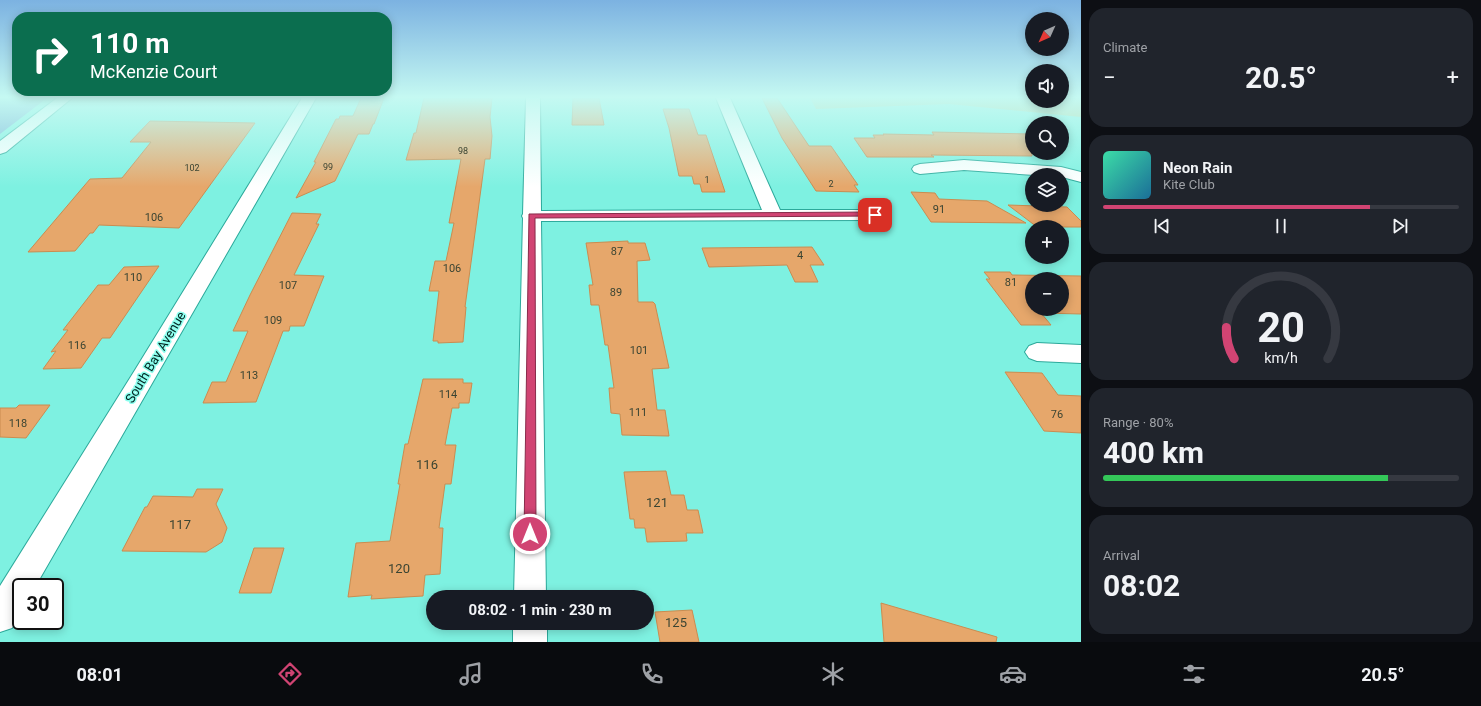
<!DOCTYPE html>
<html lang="en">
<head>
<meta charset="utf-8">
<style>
	body { margin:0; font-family:Roboto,sans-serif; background:#20242c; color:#f1f3f6; height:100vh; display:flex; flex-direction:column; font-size:15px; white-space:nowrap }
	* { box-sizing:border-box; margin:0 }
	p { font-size:13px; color:#9ea1a6 }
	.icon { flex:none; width:22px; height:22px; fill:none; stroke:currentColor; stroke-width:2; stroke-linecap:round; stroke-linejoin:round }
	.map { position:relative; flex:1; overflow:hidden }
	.panel { display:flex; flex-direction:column; gap:8px; padding:8px; background:#0d0f14; width:400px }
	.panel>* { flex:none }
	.top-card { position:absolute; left:12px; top:12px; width:380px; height:84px; border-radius:16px; box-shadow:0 2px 10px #0003; background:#0b6e4f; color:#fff; overflow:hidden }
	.needle { width:26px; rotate:225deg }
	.tools { position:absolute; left:1025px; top:12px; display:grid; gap:8px }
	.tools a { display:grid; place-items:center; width:44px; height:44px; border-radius:50%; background:#171b24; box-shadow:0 2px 10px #0003; font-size:20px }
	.speed { position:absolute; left:12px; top:578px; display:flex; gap:8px; font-size:20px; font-weight:700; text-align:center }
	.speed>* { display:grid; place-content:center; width:52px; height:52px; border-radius:50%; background:#171b24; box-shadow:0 2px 10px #0003; line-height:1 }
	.speed .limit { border:2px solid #111; border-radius:6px; background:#fff; color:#111 }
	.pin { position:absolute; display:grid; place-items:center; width:34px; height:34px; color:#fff; margin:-17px; border-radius:8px; box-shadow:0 2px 6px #0006 }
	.me { position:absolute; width:44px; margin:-22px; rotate:0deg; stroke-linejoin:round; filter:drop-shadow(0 0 3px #0008) }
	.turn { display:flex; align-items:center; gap:14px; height:84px; padding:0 12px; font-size:18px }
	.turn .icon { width:52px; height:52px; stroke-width:2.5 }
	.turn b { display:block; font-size:28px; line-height:34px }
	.big { font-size:30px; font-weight:700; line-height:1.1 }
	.panel .tile { flex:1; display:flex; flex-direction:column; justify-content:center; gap:6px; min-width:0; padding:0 14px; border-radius:16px; background:#20242c }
	.panel .dial { align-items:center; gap:0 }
	.dial svg { height:104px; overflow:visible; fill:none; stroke:#363941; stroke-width:7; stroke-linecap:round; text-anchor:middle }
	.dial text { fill:#f1f3f6; stroke:none }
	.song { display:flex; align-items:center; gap:12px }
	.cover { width:48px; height:48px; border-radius:6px; background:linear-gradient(135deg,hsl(160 70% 55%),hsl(200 70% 35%)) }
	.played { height:4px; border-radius:2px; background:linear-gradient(90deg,#d14473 75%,#363941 75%) }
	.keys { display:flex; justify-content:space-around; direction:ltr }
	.heat { display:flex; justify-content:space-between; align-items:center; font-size:22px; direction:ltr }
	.charge { height:6px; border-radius:3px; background:linear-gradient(90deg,#34c759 80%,#363941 0) }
	.trip { position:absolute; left:426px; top:590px; width:228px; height:40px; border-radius:20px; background:#171b24; box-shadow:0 2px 10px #0003; font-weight:700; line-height:40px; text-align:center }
	.tab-bar { display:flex; height:64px; justify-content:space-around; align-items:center; background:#090b0e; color:#9ea1a6 }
	.tab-bar .icon { width:28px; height:28px }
	.tab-bar .current { color:#d14473 }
	.tab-bar b { font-size:18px; color:#f1f3f6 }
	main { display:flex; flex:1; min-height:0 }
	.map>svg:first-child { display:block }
	.green { fill:#bbcf95 }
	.water { fill:#7baed7 }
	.building { fill:#e6a76b; stroke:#ca8c50; fill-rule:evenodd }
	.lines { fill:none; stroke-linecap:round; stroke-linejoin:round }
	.minor-casing { stroke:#2ca99b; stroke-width:2 }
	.minor { fill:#fff; fill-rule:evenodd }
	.route { fill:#d14473; stroke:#882c4b }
	.labels { text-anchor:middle; stroke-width:3; stroke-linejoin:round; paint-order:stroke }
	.far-number-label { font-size:9px; fill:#3a4432 }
	.number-label { font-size:11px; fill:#3a4432 }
	.street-label { font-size:13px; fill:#00231f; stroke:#8cfeee }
	.near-number-label { font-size:13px; fill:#3a4432 }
</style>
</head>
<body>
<main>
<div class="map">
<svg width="1081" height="642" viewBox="0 0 1081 642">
	<rect width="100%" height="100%" fill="#7ef1e1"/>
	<polygon class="green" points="810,98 1032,98 1032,101 1062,101 1062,98 1081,98 1081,117 949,104 816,109"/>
	<polygon class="water" points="0,98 47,98 0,134"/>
	<g class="building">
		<polygon points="361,98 384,98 374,124 373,124 369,134 358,134 335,181 296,198 316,162 314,162 336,119 339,119 340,116 353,116"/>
		<polygon points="424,98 492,98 490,117 492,136 490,159 485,159 465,307 466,307 463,342 438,343 438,341 433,341 439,291 429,291 435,261 446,261 454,223 449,223 461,159 406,160 414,133 416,133"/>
		<polygon points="573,98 599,98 604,125 572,125"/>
		<polygon points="762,98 777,98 809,146 831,146 858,185 854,185 859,192 816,191 782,138"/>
		<polygon points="663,109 689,109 698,135 706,135 725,192 702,192 700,184 694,184 692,176 679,176 669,128"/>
		<polygon points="150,121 255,123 179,228 99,225 93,233 90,233 75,251 28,252 90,179 122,178 151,142 130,142"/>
		<polygon points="932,132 1032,134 1032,156 931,155 934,157 867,157 854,138 875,138 873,135 884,135 883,134 934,135"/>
		<polygon points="911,192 935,193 939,199 987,201 1026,223 931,222"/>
		<polygon points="1008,205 1067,207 1081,221 1081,227 1037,227"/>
		<polygon points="292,213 321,214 316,224 319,224 294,275 324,276 304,326 290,326 289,331 283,331 256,402 203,403 212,382 226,382 248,331 233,331 250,295"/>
		<polygon points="628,241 628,243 645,243 650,260 637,261 638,302 653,302 655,304 669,368 652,369 657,410 665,410 669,436 622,435 620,414 611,413 609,388 614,388 608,345 605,345 599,305 591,305 589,285 593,285 586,243"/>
		<polygon points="812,247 824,265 810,265 818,282 795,282 787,265 709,267 702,248"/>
		<polygon points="159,266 110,338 102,338 81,368 43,369 56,351 51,352 68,330 63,330 98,285 109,285 124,267"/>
		<path d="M984 272H1010L1012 275 1081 276V314L1041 313 1051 325H1021L986 279H990ZM1032 279H1062V309H1032Z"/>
		<polygon points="1005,372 1042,373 1058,395 1081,396 1081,433 1044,431"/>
		<polygon points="423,379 463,379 463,383 472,383 469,403 459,403 459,408 452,408 445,445 456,445 451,484 445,484 439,528 443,528 440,574 425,575 423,596 371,599 372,595 348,597 356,543 390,541 400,484 398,484 405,444 408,444"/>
		<polygon points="19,405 50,405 26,438 0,437 0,408 16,408"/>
		<polygon points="666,471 671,495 684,495 687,510 698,510 703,533 686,533 687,541 647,542 645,528 635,528 634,519 630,519 624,472"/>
		<polygon points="197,489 223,489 216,504 227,528 222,542 206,552 122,551 145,507 147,507 153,496 193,497"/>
		<polygon points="254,548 284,548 271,593 239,593"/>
		<polygon points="881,603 997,637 996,642 884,642"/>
		<polygon points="692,610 699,642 660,642 655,612"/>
	</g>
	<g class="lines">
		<defs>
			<g id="minor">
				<polygon points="57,98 72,98 6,152 0,154 0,141"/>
				<polygon points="302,98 316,98 35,587 21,587 21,611 12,628 0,632 0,586 135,370"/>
				<polygon points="526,98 540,98 541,211 762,210 716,98 730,98 780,210 875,210 881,211 884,215 881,219 875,220 541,221 546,597 514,597 523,218 522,216 523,214"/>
				<polygon points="964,160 1061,167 1081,172 1081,182 1062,177 1062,175 1034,175 964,170 920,174 914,172 912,169 914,166 920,164"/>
				<polygon points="1037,343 1081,345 1081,363 1037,361 1029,358 1025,352 1029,346"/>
				<rect x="513" y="623" width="34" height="19"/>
			</g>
		</defs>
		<use href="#minor" class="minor-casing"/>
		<use href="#minor" class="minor"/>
	</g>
	<linearGradient id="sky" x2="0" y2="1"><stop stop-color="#7cb2e1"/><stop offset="0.52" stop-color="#c5f9f2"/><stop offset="1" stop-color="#c5f9f2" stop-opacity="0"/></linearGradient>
	<rect width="1081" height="187" fill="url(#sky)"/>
	<polygon class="route" points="875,212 878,215 877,216 535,218 536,534 535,538 530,539 526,538 524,534 529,214"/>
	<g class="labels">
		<g class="far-number-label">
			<text x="463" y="154">98</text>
			<text x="328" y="170">99</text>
			<text x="192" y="171">102</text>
			<text x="707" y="183">1</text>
			<text x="831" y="187">2</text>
		</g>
		<g class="number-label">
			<text x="939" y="213">91</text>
			<text x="154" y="221">106</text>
			<text x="617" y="255">87</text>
			<text x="800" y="259">4</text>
			<text x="452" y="272">106</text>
			<text x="133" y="281">110</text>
			<text x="1011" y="286">81</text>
			<text x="288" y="289">107</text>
			<text x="616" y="296">89</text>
			<text x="273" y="324">109</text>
			<text x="77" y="349">116</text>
			<text x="639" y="354">101</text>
			<text x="249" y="379">113</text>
			<text x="448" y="398">114</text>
			<text x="638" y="416">111</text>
			<text x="1057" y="418">76</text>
			<text x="18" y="427">118</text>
		</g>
		<g class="street-label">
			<text transform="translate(155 357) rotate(-59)" y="5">South Bay Avenue</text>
		</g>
		<g class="near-number-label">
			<text x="427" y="469">116</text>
			<text x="657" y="507">121</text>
			<text x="180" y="529">117</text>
			<text x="399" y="573">120</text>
			<text x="676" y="627">125</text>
		</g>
	</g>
</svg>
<div class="tools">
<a><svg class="needle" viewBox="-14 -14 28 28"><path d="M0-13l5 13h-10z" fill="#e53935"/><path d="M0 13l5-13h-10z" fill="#9ea1a6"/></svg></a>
<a><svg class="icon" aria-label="sound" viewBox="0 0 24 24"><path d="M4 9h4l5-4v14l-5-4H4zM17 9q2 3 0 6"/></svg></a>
<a><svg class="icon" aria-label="search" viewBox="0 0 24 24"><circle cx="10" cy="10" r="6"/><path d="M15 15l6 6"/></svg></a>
<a><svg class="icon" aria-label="layers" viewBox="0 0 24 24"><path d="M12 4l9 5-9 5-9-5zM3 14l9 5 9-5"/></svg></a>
<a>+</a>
<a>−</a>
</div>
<div class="speed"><div class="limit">30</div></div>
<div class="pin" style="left:875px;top:215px;background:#d93025"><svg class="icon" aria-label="arrive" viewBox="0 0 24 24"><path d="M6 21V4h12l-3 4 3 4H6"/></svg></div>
<svg class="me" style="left:530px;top:534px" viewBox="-20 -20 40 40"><circle r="17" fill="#d14473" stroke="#fff" stroke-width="3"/><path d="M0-11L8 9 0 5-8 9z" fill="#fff"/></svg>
<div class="trip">08:02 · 1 min · 230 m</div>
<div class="top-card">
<div class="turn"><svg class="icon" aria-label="right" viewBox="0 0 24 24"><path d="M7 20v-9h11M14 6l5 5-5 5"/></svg><div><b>110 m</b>McKenzie Court</div></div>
</div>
</div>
<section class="panel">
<div class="tile"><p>Climate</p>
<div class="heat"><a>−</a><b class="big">20.5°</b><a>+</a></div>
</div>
<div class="tile">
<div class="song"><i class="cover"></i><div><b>Neon Rain</b><p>Kite Club</p></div></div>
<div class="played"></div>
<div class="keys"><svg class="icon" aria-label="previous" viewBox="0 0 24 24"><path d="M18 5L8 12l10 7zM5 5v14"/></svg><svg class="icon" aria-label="pause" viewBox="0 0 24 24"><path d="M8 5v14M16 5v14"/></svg><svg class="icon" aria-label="next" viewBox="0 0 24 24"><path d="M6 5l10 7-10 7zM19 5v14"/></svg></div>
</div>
<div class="tile dial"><svg viewBox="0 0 100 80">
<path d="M14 69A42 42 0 1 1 86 69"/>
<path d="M14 69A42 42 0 0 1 8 45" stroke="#d14473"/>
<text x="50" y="56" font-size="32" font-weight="700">20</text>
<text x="50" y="72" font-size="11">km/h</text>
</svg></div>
<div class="tile"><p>Range · 80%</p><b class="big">400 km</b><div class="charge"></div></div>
<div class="tile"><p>Arrival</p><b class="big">08:02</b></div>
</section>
</main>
<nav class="tab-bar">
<b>08:01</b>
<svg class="icon current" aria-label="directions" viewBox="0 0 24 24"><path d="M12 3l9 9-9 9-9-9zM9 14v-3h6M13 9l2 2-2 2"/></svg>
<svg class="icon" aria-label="music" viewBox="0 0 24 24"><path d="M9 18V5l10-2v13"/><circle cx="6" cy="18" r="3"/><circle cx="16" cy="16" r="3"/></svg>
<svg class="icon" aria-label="phone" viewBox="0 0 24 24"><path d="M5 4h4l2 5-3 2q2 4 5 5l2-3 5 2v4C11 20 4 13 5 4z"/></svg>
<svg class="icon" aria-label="climate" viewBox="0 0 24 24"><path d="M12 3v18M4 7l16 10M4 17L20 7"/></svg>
<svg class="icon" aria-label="car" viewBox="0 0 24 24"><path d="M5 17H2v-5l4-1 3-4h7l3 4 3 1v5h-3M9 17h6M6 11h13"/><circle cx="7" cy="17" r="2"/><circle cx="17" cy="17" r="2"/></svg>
<svg class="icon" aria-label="filters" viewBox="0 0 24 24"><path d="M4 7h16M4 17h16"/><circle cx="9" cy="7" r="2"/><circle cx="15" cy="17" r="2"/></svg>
<b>20.5°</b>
</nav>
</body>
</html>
